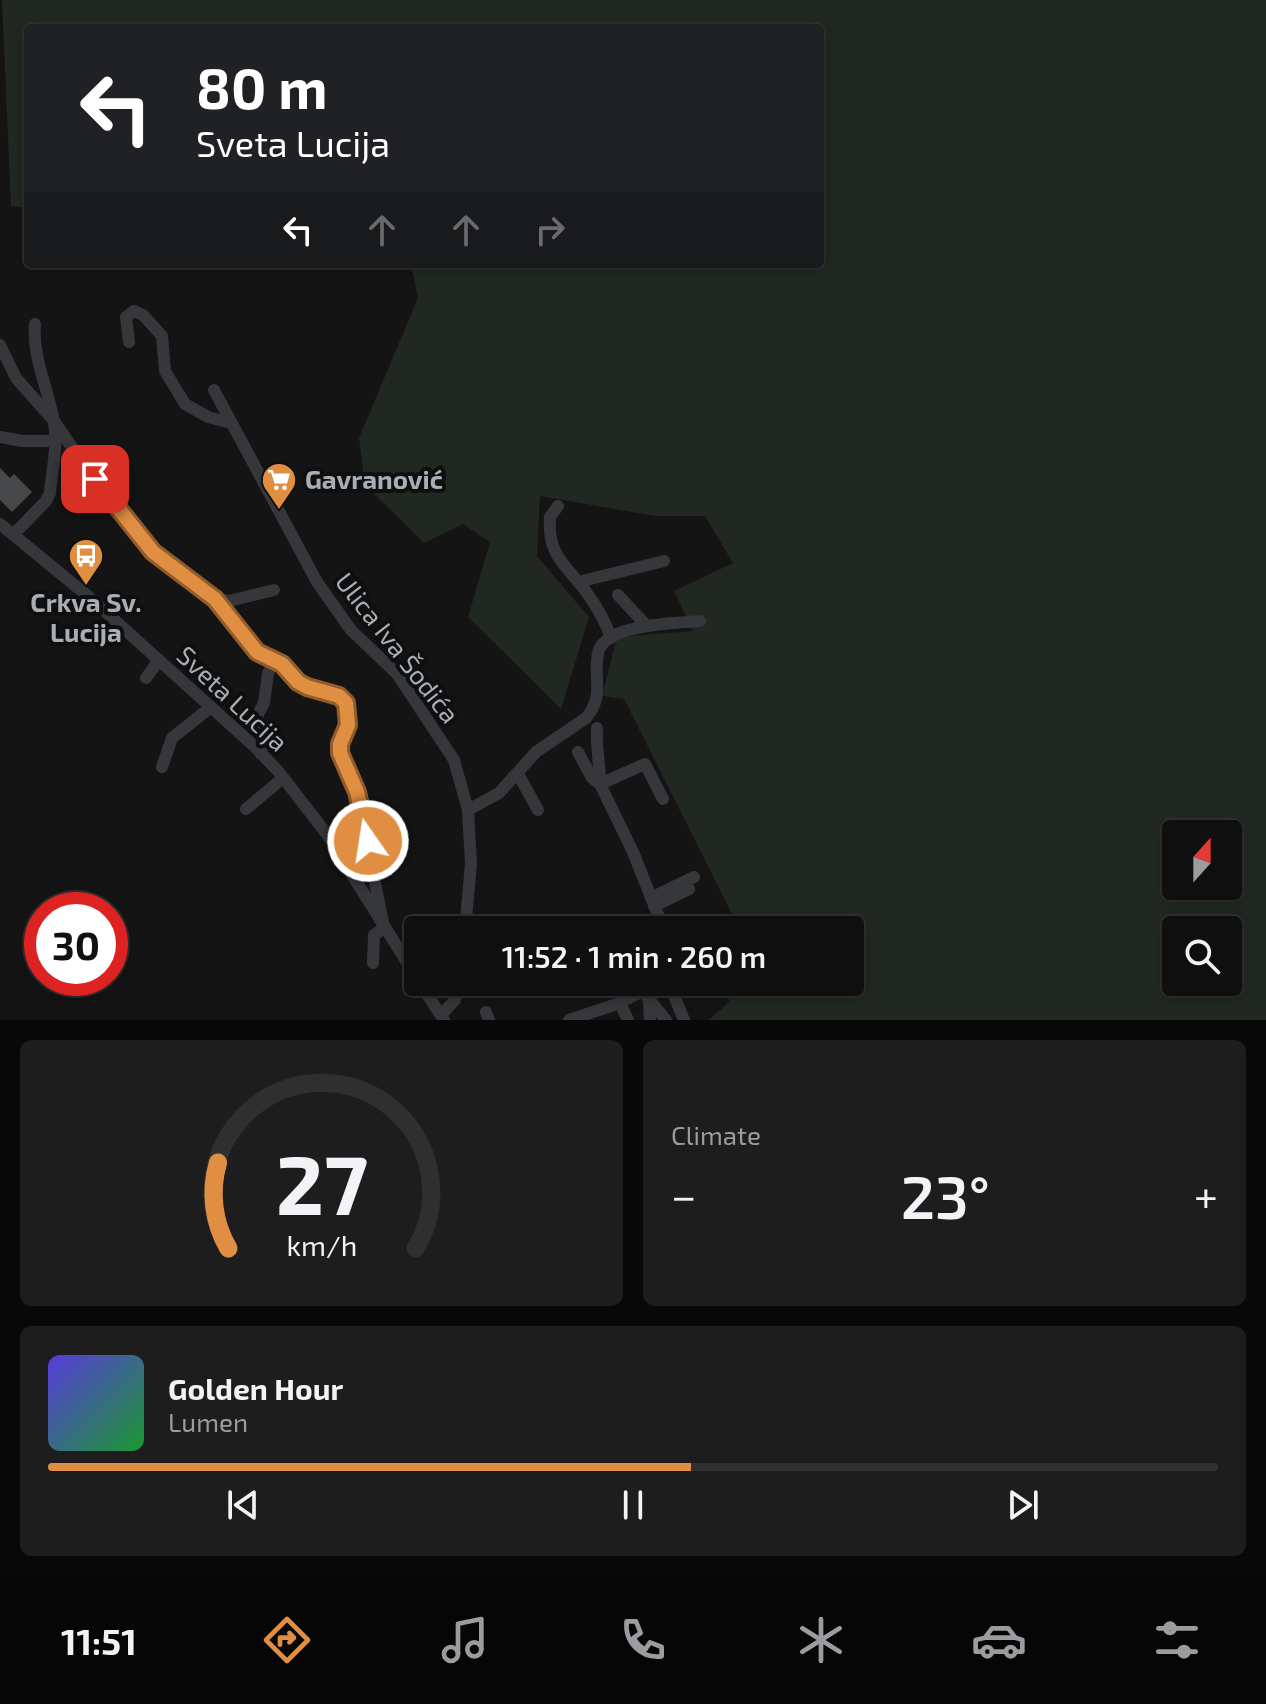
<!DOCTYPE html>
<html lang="en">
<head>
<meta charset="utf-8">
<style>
	body { margin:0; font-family:"Exo 2",sans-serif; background:#1d1d1e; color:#f1f3f6; height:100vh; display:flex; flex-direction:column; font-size:30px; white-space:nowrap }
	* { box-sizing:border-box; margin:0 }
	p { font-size:26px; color:#9b9c9f }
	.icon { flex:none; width:44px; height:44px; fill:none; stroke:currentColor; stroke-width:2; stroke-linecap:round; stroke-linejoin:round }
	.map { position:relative; height:1020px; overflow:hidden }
	.drawer { display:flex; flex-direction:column; gap:20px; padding:20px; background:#080809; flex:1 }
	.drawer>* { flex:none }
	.banner { position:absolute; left:24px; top:24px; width:800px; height:244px; border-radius:8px; box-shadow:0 4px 12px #0003,0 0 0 2px #2f2f30; background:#202124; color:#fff; overflow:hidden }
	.needle { width:52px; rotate:21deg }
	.buttons { position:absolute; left:1162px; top:820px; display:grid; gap:16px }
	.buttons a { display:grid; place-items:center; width:80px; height:80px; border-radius:8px; background:#0f0f10; box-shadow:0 4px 12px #0003,0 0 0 2px #2f2f30; font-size:40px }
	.speed { position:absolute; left:24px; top:892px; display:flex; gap:16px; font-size:40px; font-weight:700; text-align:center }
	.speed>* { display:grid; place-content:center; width:104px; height:104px; border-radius:50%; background:#0f0f10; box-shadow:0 4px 12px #0003,0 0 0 2px #2f2f30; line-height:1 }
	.speed .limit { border:12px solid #d22; background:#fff; color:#111 }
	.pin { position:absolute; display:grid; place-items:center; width:68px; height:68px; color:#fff; margin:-34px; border-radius:16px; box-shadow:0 4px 12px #0006 }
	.me { position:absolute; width:88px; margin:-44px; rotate:347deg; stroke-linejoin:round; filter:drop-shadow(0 0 6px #0008) }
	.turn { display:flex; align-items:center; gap:28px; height:168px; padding:0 40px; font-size:36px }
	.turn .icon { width:104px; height:104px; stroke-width:2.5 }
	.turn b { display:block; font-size:56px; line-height:68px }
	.lanes { display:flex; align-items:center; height:76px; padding:0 40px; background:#0003; justify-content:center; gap:40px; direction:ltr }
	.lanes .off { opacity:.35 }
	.big { font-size:60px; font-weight:600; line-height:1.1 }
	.drawer .card { flex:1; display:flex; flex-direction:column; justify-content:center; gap:12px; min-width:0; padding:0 28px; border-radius:12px; background:#1d1d1e }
	.drawer .dial { align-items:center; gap:0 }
	.dial svg { height:208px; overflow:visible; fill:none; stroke:#2f2f30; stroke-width:7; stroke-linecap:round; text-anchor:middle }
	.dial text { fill:#f1f3f6; stroke:none }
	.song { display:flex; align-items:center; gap:24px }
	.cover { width:96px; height:96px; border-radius:12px; background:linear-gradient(135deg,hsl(250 70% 55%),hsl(130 70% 35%)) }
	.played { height:8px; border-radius:4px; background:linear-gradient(90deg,#e08e42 55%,#2f2f30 55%) }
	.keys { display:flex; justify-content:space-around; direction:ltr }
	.heat { display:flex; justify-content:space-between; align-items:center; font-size:44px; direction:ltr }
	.drawer .tiles { flex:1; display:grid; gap:20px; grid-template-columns:1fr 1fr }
	.card:last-child { grid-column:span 2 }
	.trip { position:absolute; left:404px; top:916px; width:460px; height:80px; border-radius:8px; background:#0f0f10; box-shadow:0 4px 12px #0003,0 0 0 2px #2f2f30; font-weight:600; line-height:80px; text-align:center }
	.tabs { display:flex; height:128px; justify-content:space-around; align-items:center; background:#060606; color:#9b9c9f }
	.tabs .icon { width:56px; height:56px }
	.tabs .on { color:#e08e42 }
	.tabs b { font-size:36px; color:#f1f3f6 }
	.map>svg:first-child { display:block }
	.green { fill:#212821; fill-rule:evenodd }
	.building { fill:#46484a }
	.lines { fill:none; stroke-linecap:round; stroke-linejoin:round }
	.minor { stroke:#35373a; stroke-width:12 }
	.route-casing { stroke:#925c2b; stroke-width:20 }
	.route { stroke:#e08e42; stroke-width:14 }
	.labels { text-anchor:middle; stroke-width:8; stroke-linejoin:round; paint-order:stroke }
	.poi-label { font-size:26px; font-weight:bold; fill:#a7aeb4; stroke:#0f0f10; text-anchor:start }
	.street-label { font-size:26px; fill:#a7aeb4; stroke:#0f0f10 }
</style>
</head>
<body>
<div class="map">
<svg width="1266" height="1020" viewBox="0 0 1266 1020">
	<rect width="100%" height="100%" fill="#141415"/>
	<path class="green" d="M2 0H1266V1020H709L730 1001 713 982H850V930H728L736 922 624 699 602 696 617 637 693 631 674 591 733 563 705 516H656L540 496 537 556 589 617 561 709 468 617 490 542 463 524 424 543 365 485 359 438 418 298 411 264H820V28H28V208L11 206ZM1176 834H1228V886H1176ZM1176 930H1228V982H1176Z"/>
	<polygon class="building" points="0,468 10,478 14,474 32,492 12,512 0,500"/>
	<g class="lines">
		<g class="minor">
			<polyline points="129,342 126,317 134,311 143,315 162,336 165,371 185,404 208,417 231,423"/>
			<polyline points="0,345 16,378 54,421 85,466 153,552 215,599 257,652 282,664 298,682 307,687 339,696 346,703 348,725 340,744 340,753 357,792 384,928 374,935 373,963"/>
			<polyline points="214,390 317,582 351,630 397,674 454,760 468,810 471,864 465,930"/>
			<polyline points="0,437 22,441 56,441"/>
			<path d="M558 506 550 517C547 557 567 565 587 593 597 607 606 622 611 638"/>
			<polyline points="0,524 89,597 254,746 278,771 326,833 418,980"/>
			<path d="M13 535 46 501 50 493C52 470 58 446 54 423 49 389 32 359 35 324"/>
			<polyline points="578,582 664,561"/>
			<polyline points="618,595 646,625"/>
			<polyline points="215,599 229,601 274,590"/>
			<polyline points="146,678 159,660"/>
			<path d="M597 728C596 748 600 765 600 784"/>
			<polyline points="578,752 592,778 600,784 633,852 664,930"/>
			<polyline points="261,754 264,732 257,716 264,703 268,673 275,661"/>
			<polyline points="162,767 172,738 211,707"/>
			<polyline points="518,774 538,810"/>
			<polyline points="600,784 645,764 663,799"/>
			<polyline points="246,809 283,778"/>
			<path d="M468 810 499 793 536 752 586 718C605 696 593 677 598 653 604 624 677 623 700 621"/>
			<polyline points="651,898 694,877"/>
			<polyline points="654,906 689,889"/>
			<polyline points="419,982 444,1020"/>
			<polyline points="643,992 666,1020"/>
			<polyline points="675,998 684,1020"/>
			<polyline points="649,1002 650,1020"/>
			<polyline points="620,1003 628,1020"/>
			<polyline points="486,1012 489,1020"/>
			<polyline points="441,1015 455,1000 460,982"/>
			<polyline points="569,1020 617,1004 661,982"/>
		</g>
	</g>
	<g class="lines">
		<defs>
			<polyline id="route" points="95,479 153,552 215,599 257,652 282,664 298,682 307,687 339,696 346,703 348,725 340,744 340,753 357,792 368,841"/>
		</defs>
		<use href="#route" class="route-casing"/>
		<use href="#route" class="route"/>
	</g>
	<defs>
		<symbol id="supermarket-pin" viewBox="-11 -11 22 30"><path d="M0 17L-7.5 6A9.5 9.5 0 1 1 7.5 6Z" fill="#e08e42" stroke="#0f0f10"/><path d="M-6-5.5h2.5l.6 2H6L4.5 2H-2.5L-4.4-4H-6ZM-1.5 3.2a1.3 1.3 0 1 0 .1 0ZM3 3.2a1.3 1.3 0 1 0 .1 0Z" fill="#fff"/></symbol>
		<symbol id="bus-pin" viewBox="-11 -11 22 30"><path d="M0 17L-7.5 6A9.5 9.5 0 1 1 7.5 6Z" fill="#e08e42" stroke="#0f0f10"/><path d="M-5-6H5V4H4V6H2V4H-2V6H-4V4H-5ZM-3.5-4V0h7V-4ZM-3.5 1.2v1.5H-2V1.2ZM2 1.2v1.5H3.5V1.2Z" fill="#fff"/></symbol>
	</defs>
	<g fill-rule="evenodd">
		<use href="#supermarket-pin" x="259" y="460" width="40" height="54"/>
		<use href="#bus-pin" x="66" y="536" width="40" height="54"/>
	</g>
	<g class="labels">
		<g class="poi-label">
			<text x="305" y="489">Gavranović</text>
			<text x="86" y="612" text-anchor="middle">Crkva Sv.<tspan x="86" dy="30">Lucija</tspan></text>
		</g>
		<g class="street-label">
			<text transform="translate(397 648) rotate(52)" y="9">Ulica Iva Šodića</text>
			<text transform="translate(232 699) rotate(43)" y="9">Sveta Lucija</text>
		</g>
	</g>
</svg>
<div class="buttons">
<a><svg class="needle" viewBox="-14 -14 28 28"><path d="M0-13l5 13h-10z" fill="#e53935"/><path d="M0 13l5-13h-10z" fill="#9b9c9f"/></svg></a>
<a><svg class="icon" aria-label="search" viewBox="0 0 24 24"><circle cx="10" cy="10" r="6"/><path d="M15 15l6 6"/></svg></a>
</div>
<div class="speed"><div class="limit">30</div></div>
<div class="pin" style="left:95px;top:479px;background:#d93025"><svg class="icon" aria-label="arrive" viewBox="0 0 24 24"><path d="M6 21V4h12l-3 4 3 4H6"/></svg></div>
<svg class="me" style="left:368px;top:841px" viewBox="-20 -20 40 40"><circle r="17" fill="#e08e42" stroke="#fff" stroke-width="3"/><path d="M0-11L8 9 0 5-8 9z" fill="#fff"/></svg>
<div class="trip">11:52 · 1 min · 260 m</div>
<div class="banner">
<div class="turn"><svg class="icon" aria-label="left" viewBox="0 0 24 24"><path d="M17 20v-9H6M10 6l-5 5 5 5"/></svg><div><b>80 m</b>Sveta Lucija</div></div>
<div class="lanes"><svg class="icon" aria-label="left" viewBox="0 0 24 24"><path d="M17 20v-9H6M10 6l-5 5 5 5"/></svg><svg class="icon off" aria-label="ahead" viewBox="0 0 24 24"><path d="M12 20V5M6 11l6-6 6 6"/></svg><svg class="icon off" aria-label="ahead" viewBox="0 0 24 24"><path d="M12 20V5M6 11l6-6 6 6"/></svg><svg class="icon off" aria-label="right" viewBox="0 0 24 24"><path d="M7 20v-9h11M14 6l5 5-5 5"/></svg></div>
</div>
</div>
<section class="drawer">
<div class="tiles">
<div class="card dial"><svg viewBox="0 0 100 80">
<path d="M14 69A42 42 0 1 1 86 69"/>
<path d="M14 69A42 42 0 0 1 10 36" stroke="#e08e42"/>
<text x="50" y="56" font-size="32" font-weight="700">27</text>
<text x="50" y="72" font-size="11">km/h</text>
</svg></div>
<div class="card"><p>Climate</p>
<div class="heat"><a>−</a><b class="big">23°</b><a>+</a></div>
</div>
<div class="card">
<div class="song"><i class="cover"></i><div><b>Golden Hour</b><p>Lumen</p></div></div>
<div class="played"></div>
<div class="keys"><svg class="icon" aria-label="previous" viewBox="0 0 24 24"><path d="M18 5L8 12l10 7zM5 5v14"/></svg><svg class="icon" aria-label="pause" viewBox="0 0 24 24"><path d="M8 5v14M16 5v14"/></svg><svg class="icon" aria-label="next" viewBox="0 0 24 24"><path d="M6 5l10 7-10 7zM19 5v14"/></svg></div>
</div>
</div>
</section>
<nav class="tabs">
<b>11:51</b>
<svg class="icon on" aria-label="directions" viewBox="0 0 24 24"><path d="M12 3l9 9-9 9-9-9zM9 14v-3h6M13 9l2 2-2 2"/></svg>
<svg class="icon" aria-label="music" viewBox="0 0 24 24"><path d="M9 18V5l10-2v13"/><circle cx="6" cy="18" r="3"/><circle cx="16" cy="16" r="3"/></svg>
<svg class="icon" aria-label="phone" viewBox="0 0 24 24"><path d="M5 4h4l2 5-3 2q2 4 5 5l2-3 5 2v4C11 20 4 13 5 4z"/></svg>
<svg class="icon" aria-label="climate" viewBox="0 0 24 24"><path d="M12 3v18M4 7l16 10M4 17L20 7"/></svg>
<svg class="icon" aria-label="car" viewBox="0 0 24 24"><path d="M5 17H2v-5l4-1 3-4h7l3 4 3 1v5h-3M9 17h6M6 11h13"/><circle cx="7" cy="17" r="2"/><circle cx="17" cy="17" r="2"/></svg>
<svg class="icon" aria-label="filters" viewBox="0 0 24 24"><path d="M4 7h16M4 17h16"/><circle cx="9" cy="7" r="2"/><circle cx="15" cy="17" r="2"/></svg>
</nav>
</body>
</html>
